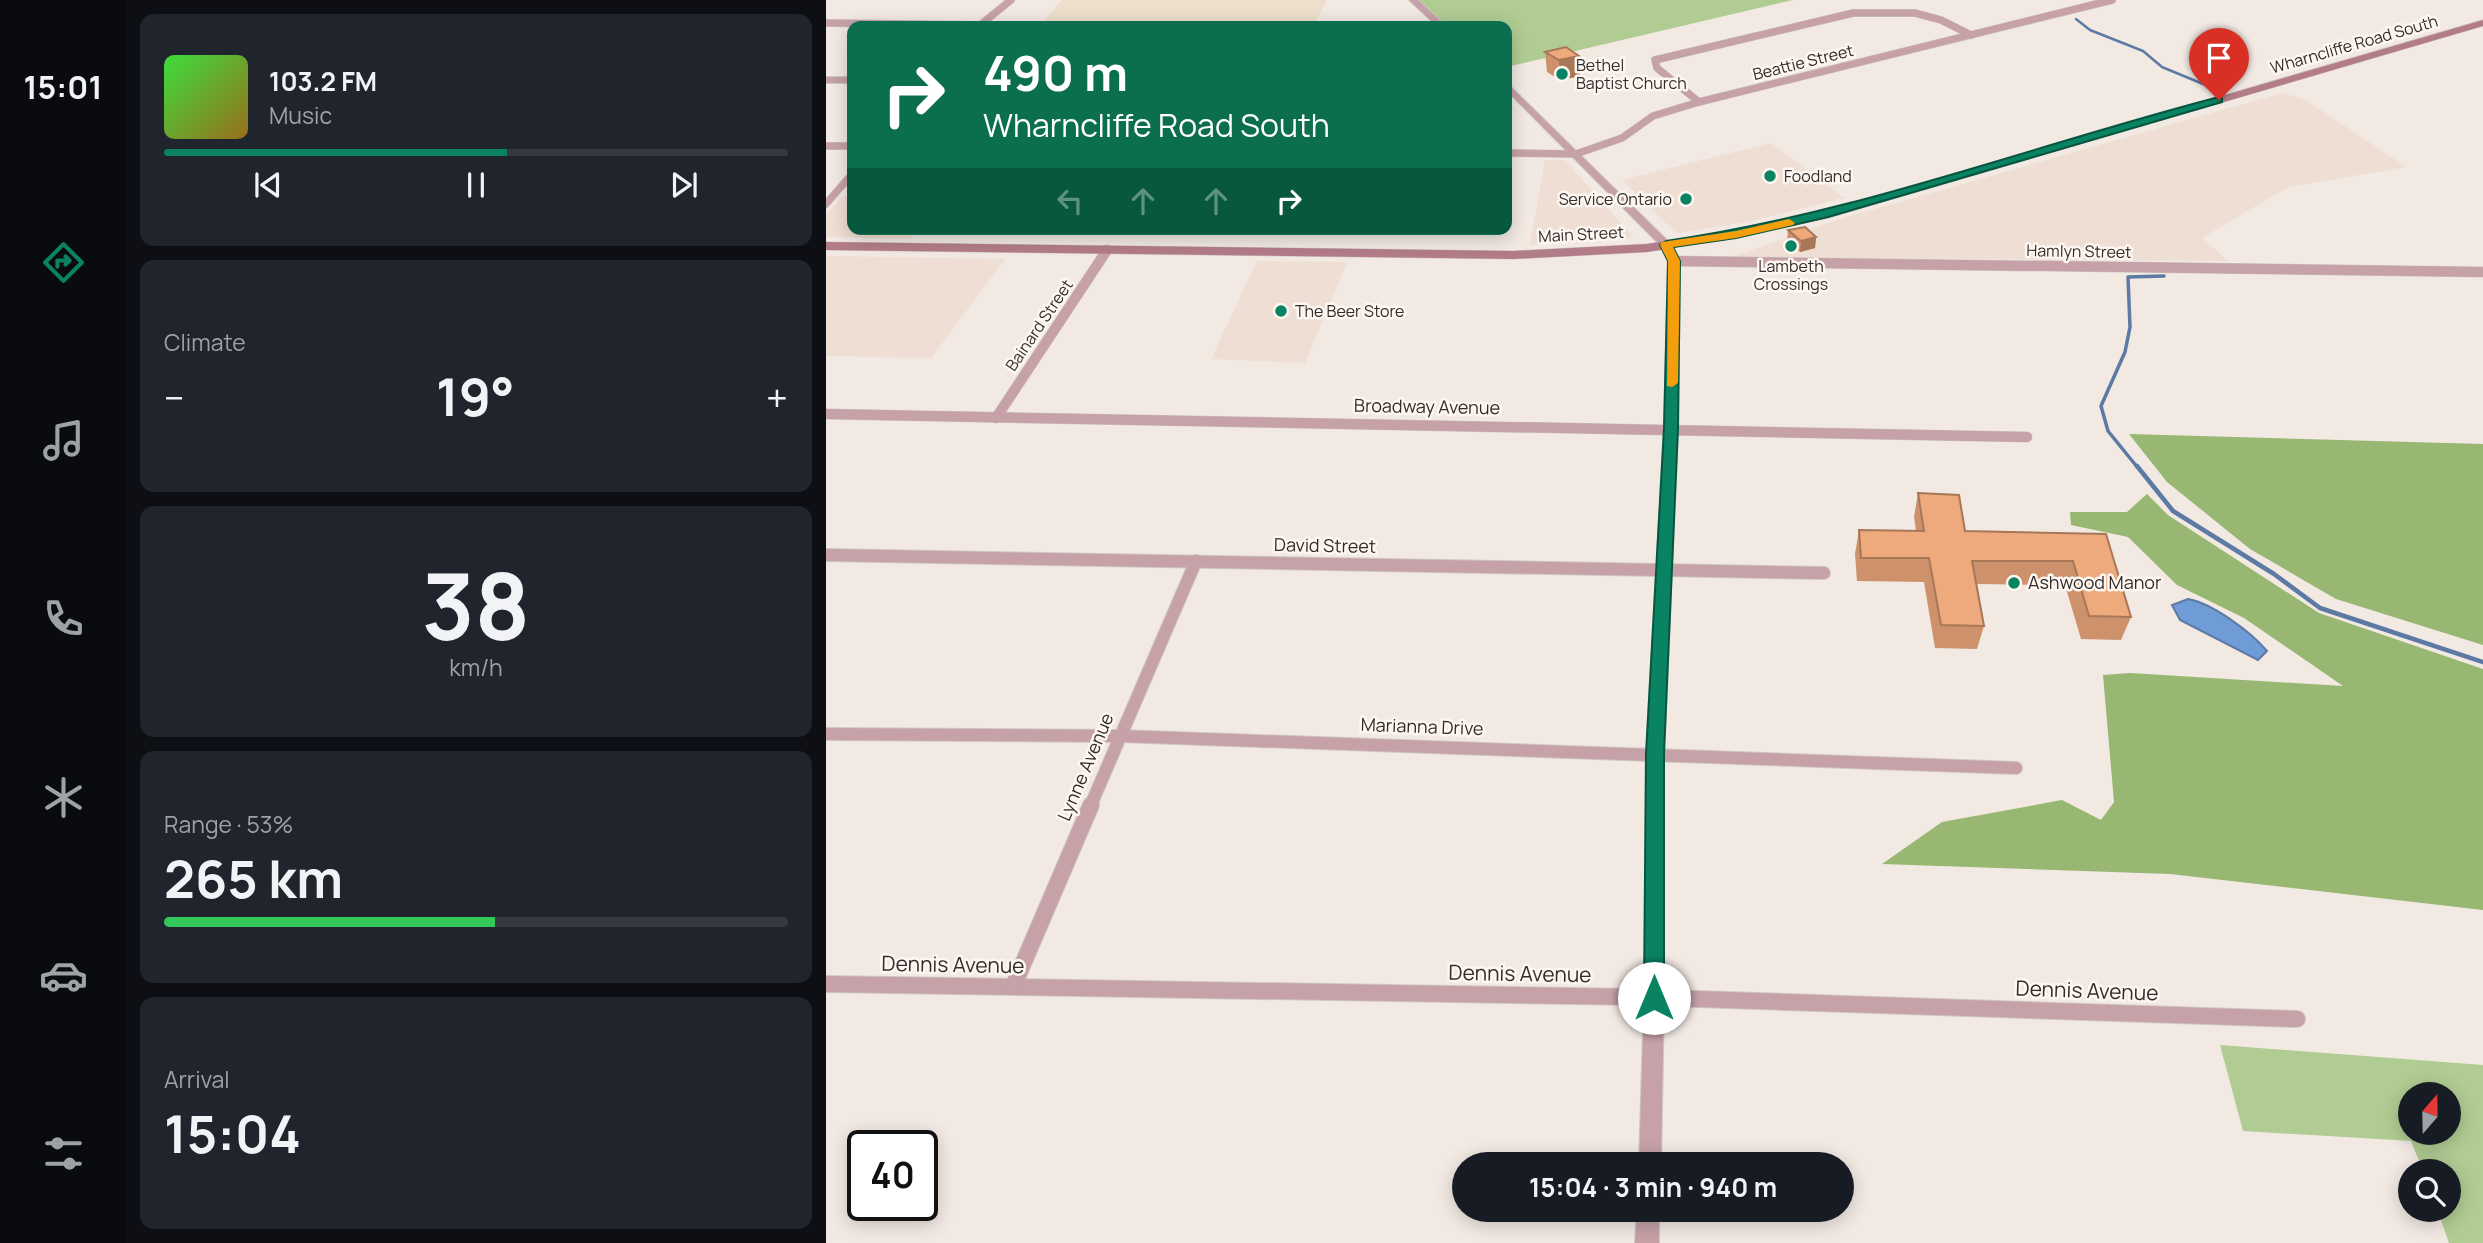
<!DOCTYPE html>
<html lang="en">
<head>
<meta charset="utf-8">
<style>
	body { margin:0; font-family:Manrope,sans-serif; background:#20242c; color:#f1f3f6; height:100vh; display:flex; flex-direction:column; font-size:26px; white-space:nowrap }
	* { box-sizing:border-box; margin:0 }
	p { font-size:23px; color:#9ea1a6 }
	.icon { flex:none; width:38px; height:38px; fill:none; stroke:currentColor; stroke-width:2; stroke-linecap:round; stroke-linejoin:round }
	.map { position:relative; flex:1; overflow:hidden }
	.panel { display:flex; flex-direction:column; gap:14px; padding:14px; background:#0d0f14; width:700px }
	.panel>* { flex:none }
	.banner { position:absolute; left:21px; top:21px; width:665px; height:214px; border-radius:14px; box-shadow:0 4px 18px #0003; background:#0b6e4f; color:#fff; overflow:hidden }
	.needle { width:46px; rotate:20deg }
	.controls { position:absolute; left:1572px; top:1082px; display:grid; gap:14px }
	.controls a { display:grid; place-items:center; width:63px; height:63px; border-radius:50%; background:#171b24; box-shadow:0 4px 18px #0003; font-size:35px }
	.speed { position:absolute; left:21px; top:1130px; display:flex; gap:14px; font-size:35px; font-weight:700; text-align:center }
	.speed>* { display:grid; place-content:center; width:91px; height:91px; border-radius:50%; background:#171b24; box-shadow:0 4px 18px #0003; line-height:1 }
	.speed .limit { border:4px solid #111; border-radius:10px; background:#fff; color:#111 }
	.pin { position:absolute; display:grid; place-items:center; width:60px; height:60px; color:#fff; margin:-72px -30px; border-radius:50% 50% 50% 0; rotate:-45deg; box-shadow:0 0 7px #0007 }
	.pin .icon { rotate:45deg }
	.me { position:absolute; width:77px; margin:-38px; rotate:0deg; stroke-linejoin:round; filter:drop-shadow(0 0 5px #0008) }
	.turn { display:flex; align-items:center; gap:24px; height:147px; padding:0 21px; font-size:32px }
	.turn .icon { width:91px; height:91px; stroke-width:2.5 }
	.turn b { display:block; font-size:49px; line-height:60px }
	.lanes { display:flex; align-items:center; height:66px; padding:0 21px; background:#0003; justify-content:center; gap:35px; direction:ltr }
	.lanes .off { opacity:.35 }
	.big { font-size:52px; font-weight:700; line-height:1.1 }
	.panel .tile { flex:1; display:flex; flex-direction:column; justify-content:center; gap:10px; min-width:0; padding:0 24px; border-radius:14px; background:#20242c }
	.panel .dial { align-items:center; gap:0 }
	.dial b { font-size:91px; line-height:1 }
	.song { display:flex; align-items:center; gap:21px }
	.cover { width:84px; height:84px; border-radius:10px; background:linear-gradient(135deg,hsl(120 70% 55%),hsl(40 70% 35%)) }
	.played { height:7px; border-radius:4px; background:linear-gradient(90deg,#0a8363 55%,#363941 55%) }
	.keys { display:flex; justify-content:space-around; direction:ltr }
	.heat { display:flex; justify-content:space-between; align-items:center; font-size:38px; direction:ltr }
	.charge { height:10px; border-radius:5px; background:linear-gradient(90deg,#34c759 53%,#363941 0) }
	.trip { position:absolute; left:626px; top:1152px; width:402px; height:70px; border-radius:35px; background:#171b24; box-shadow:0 4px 18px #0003; font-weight:700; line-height:70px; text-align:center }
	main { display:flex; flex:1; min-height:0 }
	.menu { display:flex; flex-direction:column; width:126px; justify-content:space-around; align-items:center; background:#090b0e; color:#9ea1a6 }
	.menu .icon { width:49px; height:49px }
	.menu .on { color:#0a8363 }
	.menu b { font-size:32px; color:#f1f3f6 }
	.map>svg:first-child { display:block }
	.built { fill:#efded3 }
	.education { fill:#ecdfcb }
	.green { fill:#b0cc92; fill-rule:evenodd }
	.forest { fill:#97b772 }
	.water { fill:#6f9bd6; stroke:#5c7aa3; stroke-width:2 }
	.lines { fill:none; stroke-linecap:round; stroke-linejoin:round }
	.stream-far2 { stroke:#5c7aa3; stroke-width:2.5 }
	.stream-far1 { stroke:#5c7aa3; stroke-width:3.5 }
	.stream { stroke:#5c7aa3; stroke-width:4.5 }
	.minor-far3-casing { stroke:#cfc7c2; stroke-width:8 }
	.minor-far2-casing { stroke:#cfc7c2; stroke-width:11 }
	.minor-far1-casing { stroke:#cfc7c2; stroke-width:14 }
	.minor-casing { stroke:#cfc7c2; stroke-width:18 }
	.tertiary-casing { stroke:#cfc7c2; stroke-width:2 }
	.secondary-casing { stroke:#cfc7c2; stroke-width:1 }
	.minor-far3 { stroke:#c6a1a8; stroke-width:7 }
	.minor-far2 { stroke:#c6a1a8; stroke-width:10 }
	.minor-far1 { stroke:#c6a1a8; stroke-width:12 }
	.minor { stroke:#c6a1a8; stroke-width:16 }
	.tertiary { fill:#c6a1a8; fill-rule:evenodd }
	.secondary { fill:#b27c88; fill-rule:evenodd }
	.wall { fill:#cd926c }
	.shaded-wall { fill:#a77758 }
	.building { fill:#eeaa7d; stroke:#a77758; stroke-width:2 }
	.route { fill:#0a8363; stroke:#065540; stroke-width:2 }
	.slow { fill:#f59e0b }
	.poi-dot { fill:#0a8363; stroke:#fef6f1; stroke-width:2.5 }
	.labels { text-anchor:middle; stroke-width:5; stroke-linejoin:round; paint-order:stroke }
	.far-street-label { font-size:16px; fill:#312d2b; stroke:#fef6f1 }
	.far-poi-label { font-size:16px; fill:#312d2b; stroke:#fef6f1; text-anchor:start }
	.street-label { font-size:18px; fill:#312d2b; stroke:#fef6f1 }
	.poi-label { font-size:18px; fill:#312d2b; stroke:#fef6f1; text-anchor:start }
	.near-street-label { font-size:21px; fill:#312d2b; stroke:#fef6f1 }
</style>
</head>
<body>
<main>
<nav class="menu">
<b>15:01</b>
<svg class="icon on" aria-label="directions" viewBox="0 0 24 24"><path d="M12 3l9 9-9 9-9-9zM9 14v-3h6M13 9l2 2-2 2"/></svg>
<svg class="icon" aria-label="music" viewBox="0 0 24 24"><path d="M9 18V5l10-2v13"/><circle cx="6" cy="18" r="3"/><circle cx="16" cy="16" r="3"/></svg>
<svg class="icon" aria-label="phone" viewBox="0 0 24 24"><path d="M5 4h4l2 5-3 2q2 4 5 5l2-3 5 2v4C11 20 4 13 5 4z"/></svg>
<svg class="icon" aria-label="climate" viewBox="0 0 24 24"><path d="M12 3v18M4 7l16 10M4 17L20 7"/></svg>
<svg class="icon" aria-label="car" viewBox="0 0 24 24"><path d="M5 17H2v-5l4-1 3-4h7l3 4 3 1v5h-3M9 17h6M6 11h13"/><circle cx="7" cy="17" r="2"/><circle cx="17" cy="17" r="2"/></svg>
<svg class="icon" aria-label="filters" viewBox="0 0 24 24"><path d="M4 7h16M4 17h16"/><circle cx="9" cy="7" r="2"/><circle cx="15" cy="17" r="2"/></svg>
</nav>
<section class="panel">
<div class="tile">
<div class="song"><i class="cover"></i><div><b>103.2 FM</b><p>Music</p></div></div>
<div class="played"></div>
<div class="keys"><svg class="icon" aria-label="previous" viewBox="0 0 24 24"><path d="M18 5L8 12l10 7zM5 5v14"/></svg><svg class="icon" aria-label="pause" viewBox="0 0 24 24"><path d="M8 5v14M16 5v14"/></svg><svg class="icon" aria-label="next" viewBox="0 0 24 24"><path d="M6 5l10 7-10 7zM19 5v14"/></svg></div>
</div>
<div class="tile"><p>Climate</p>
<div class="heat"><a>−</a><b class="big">19°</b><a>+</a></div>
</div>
<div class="tile dial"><b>38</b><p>km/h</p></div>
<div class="tile"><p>Range · 53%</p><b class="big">265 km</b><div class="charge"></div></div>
<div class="tile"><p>Arrival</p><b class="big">15:04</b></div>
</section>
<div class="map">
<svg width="1657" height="1243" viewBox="0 0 1657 1243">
	<rect width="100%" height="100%" fill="#f2e9e3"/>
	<g class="built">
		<polygon points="1456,93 1478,99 1580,167 1462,187 1376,238 1402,261 906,257 1011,220"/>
		<polygon points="945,143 1018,198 922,222 850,233 796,180"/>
		<polygon points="719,160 739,160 807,237 704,245"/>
		<polygon points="16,197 26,197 26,229 91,229 84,239 0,237 0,215"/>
		<polygon points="0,256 179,259 105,358 0,356"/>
		<polygon points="431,261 521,262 479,363 385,359"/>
	</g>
	<polygon class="education" points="236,0 501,0 487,26 213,26"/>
	<g class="green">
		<polygon points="583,0 967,0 681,67 681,26 610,26"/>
		<path d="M1394 1045 1657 1065V1243H1623L1611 1209H1622V1171H1597L1585 1141 1417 1131ZM1584 1094H1622V1132H1584Z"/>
	</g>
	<g class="forest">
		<polygon points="1303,434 1657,444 1657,645 1510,599 1424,549 1341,482"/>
		<polygon points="1321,494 1342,515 1493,613 1657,669 1657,910 1344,874 1056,864 1116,822 1236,800 1275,820 1288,802 1277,675 1304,673 1517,686 1418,618 1351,585 1302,537 1245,525 1244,512 1301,512"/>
	</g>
	<path class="water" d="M1362 599C1386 603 1425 632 1441 651L1432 660 1354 620 1346 605Z"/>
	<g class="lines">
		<polyline class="stream-far2" points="1250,19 1264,30 1317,51 1336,67 1382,86"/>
		<polyline class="stream-far1" points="1312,468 1282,431 1275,406 1299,352 1304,327 1302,277 1338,276"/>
		<polyline class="stream" points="1311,466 1347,511 1448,574 1494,608 1657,662"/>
		<defs>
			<g id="minor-far3">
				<polyline points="0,23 154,25"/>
				<polyline points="153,26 185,0"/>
				<polyline points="873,102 831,68 829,60 1027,13 1089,13 1115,20 1145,35"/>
				<polyline points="0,146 26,146"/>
				<polyline points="681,153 750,154 796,138 827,116 873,102 1286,0"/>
				<polyline points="0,204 26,174"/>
			</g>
			<g id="minor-far2">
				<polyline points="848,261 1657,272"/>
				<polyline points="0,414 1201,437"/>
				<polyline points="170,418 281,250"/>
			</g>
			<g id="minor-far1">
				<polyline points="0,555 998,573"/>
				<polyline points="0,734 294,736 1190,768"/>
				<polyline points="264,807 370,561"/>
			</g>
			<g id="minor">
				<polyline points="0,984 811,997 1471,1019"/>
				<polyline points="187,987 265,805"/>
			</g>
			<g id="tertiary">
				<polygon points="583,0 592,0 620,26 611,26"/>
				<rect x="0" y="77" width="26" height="6"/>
				<polygon points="681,83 844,243 854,261 852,428 838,754 838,998 835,1164 813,1164 818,998 820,754 838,428 842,261 835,246 681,91"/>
				<polygon points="811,1209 833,1209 833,1243 809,1243"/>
			</g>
			<polygon id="secondary" points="1657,20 1657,26 1002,218 910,238 821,252 688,259 0,250 0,242 688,251 821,244 910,230 996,212"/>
		</defs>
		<use href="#minor-far3" class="minor-far3-casing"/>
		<use href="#minor-far2" class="minor-far2-casing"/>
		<use href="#minor-far1" class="minor-far1-casing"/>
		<use href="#minor" class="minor-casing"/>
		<use href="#tertiary" class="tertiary-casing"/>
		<use href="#secondary" class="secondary-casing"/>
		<use href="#minor-far3" class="minor-far3"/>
		<use href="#minor-far2" class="minor-far2"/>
		<use href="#minor-far1" class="minor-far1"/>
		<use href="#minor" class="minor"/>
		<use href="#tertiary" class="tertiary"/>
		<use href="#secondary" class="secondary"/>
	</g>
	<g class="wall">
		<polygon points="740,47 754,76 734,80 721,72 719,52"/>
		<polygon points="962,230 990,237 989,248 974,252 961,241"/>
		<polygon points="1092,493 1139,531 1280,534 1305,617 1295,640 1255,639 1239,585 1151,584 1158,626 1151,649 1109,648 1098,582 1031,581 1029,554 1033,530 1090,531 1088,517"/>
	</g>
	<g class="shaded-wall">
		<polygon points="753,56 754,76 734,80 733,60"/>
		<polygon points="990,237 989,248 974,252 975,241"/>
	</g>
	<g class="building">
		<polygon points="740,47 753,56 733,60 719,52"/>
		<polygon points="979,227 990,237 975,241 962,230"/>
		<polygon points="1092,493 1133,495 1139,531 1280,534 1305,617 1263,616 1247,561 1146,561 1158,626 1115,625 1103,558 1035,558 1033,530 1098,531"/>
	</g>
	<path class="route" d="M1393 97 1396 98V102L1002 217 910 238 847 247 854 261 852 428 838 754V998L836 1005 828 1008 821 1005 818 998 820 754 838 428 842 261 834 245 840 241C1029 214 1208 145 1393 97Z"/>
	<polygon class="slow" points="963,219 969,223 967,225 910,238 847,247 854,261 852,383 846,387 841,386 842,261 834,245 836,242 910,231"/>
	<g class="poi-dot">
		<circle cx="736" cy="74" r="7"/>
		<circle cx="944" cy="176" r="7"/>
		<circle cx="860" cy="199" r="7"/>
		<circle cx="965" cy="246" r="7"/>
		<circle cx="455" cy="311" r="7"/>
		<circle cx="1188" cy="583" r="7"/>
	</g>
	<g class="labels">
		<g class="far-street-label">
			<text transform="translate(1528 44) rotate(-16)" y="6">Wharncliffe Road South</text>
			<text transform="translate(977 62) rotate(-14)" y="6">Beattie Street</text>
			<text transform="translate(755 234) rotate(-3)" y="6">Main Street</text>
			<text transform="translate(1253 251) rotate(1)" y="6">Hamlyn Street</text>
			<text transform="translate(213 325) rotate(-56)" y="6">Bainard Street</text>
		</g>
		<g class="far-poi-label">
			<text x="750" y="71">Bethel<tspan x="750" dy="18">Baptist Church</tspan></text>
			<text x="958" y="182">Foodland</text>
			<text x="846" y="205" text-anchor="end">Service Ontario</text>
			<text x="965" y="272" text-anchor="middle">Lambeth<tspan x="965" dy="18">Crossings</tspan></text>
			<text x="469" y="317">The Beer Store</text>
		</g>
		<g class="street-label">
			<text transform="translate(601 407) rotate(1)" y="6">Broadway Avenue</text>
			<text transform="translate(499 546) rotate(1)" y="6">David Street</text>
			<text transform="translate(596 727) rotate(2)" y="6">Marianna Drive</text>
			<text transform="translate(260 767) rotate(-67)" y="6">Lynne Avenue</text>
		</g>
		<g class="poi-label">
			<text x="1202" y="589">Ashwood Manor</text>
		</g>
		<g class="near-street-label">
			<text transform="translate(127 965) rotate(1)" y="7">Dennis Avenue</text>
			<text transform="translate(694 974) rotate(1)" y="7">Dennis Avenue</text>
			<text transform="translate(1261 991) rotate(2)" y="7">Dennis Avenue</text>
		</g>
	</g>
</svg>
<div class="controls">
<a><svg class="needle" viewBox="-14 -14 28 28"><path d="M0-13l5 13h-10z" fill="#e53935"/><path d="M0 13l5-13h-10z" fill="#9ea1a6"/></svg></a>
<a><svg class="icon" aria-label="search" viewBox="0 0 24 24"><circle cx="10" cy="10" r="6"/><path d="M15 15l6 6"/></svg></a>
</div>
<div class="speed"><div class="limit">40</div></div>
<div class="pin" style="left:1393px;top:100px;background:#d93025"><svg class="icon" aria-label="arrive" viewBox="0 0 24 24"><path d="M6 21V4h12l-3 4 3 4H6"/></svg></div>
<svg class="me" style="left:828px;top:998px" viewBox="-20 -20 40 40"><circle r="19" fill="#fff"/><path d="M0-13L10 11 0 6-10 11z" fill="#0a8363"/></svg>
<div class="trip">15:04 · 3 min · 940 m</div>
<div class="banner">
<div class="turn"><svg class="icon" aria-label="right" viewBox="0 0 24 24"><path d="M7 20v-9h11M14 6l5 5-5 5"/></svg><div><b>490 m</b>Wharncliffe Road South</div></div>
<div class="lanes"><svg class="icon off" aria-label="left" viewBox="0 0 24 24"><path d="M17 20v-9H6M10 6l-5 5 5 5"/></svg><svg class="icon off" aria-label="ahead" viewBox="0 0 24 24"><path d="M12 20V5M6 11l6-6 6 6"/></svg><svg class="icon off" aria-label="ahead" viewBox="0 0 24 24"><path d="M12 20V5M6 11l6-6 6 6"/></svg><svg class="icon" aria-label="right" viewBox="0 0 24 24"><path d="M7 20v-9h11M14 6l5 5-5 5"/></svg></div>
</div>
</div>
</main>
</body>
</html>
